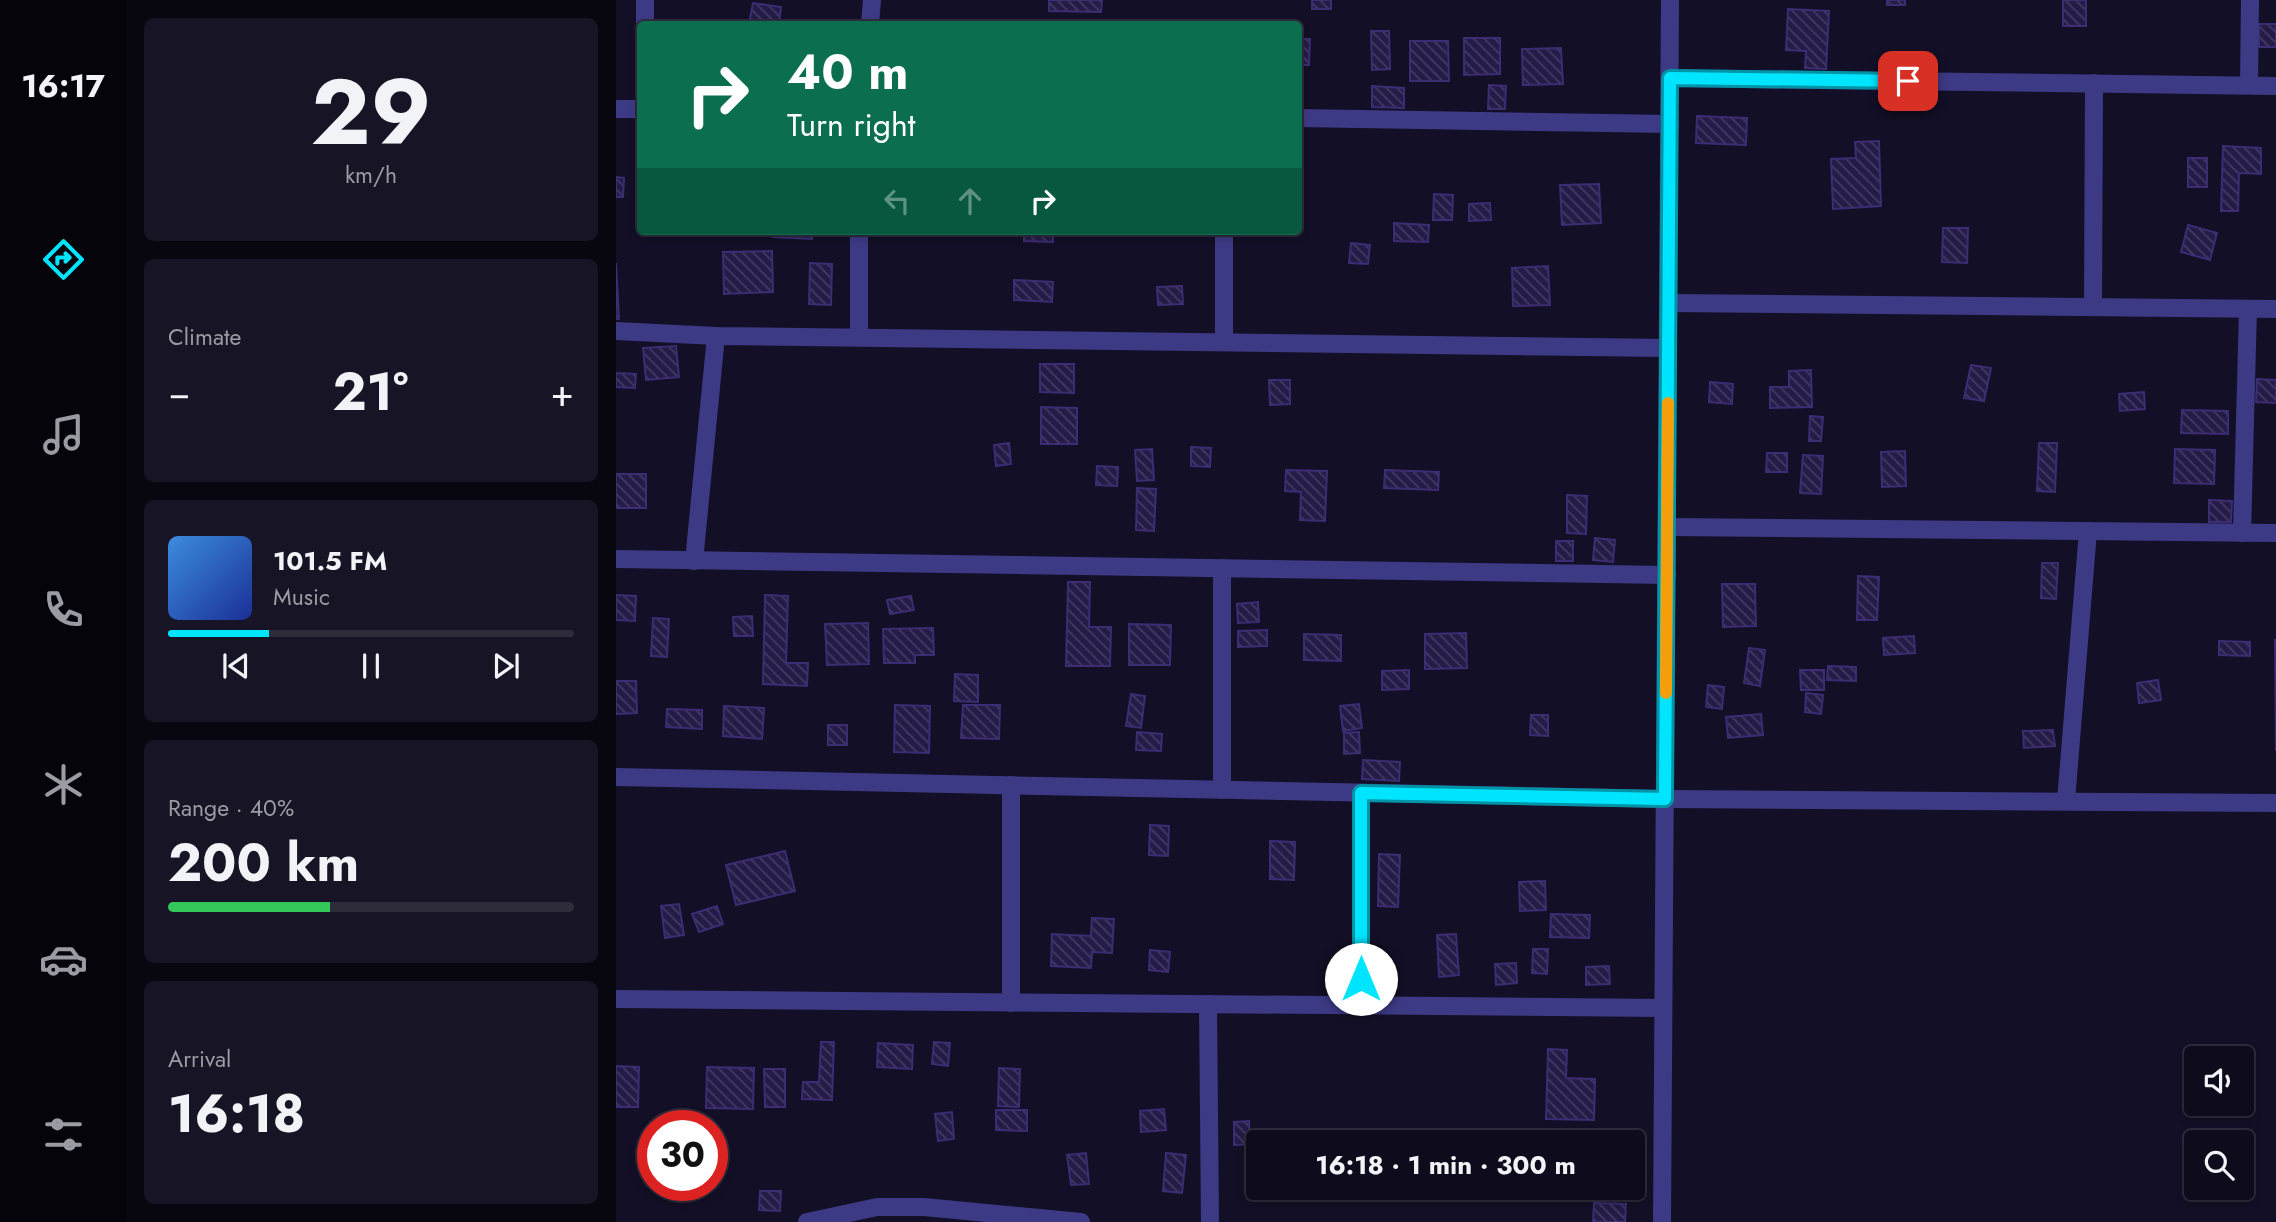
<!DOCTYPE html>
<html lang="en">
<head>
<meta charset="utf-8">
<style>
	body { margin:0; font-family:Jost,sans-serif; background:#171425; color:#f1f3f6; height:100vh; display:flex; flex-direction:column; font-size:26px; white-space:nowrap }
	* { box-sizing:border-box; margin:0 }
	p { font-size:23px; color:#9b9ba3 }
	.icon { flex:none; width:38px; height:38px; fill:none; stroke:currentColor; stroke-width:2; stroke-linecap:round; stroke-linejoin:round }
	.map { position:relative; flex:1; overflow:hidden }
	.drawer { display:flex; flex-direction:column; gap:18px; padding:18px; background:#08060f; width:490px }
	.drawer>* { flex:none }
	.hud { position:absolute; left:21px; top:21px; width:665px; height:214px; border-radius:7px; box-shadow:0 4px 10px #0003,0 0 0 2px #2e2b3b; background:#0b6e4f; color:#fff; overflow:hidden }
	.controls { position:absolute; left:1568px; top:1046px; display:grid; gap:14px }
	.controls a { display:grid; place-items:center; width:70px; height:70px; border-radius:7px; background:#0e0b1c; box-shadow:0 4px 10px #0003,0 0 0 2px #2e2b3b; font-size:35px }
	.speed { position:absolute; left:21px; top:1110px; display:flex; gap:14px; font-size:35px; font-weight:700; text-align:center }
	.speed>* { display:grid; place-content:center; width:91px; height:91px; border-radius:50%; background:#0e0b1c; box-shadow:0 4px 10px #0003,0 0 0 2px #2e2b3b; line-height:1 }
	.speed .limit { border:10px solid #d22; background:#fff; color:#111 }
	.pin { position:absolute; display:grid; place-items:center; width:60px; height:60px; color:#fff; margin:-30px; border-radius:14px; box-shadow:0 4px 10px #0006 }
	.me { position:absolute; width:77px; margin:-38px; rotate:0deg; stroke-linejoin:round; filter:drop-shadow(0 0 5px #0008) }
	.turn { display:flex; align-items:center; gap:24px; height:147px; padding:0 35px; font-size:32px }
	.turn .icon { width:91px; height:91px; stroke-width:2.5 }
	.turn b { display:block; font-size:49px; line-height:60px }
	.lanes { display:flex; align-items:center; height:66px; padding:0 35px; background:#0003; justify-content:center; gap:35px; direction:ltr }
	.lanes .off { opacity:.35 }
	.big { font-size:52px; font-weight:700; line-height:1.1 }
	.drawer .tile { flex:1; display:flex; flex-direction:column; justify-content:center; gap:10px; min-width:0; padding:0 24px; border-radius:10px; background:#171425 }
	.drawer .dial { align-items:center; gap:0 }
	.dial b { font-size:91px; line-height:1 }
	.song { display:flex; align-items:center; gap:21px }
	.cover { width:84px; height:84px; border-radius:10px; background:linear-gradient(135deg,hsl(210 70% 55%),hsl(230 70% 35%)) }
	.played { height:7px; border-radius:4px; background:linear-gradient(90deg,#00e5ff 25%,#2e2b3b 25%) }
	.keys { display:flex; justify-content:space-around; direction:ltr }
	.heat { display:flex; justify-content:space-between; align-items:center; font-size:38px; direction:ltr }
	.charge { height:10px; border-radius:5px; background:linear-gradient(90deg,#34c759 40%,#2e2b3b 0) }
	.trip { position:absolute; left:630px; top:1130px; width:399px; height:70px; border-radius:7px; background:#0e0b1c; box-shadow:0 4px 10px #0003,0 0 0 2px #2e2b3b; font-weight:700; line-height:70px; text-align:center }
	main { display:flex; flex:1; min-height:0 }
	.menu { display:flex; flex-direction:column; width:126px; justify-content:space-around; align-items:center; background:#06040b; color:#9b9ba3 }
	.menu .icon { width:49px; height:49px }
	.menu .current { color:#00e5ff }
	.menu b { font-size:32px; color:#f1f3f6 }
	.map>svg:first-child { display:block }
	.building { fill:url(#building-back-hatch); stroke:#3b2d73; stroke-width:2 }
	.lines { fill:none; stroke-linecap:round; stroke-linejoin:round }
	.minor { stroke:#3d3a85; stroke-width:18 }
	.route-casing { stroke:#0095a6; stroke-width:18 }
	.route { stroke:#00e5ff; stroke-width:12 }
	.slow { stroke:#f59e0b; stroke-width:12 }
</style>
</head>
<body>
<main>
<nav class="menu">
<b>16:17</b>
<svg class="icon current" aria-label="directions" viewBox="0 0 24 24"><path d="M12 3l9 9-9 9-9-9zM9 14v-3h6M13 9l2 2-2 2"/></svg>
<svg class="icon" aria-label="music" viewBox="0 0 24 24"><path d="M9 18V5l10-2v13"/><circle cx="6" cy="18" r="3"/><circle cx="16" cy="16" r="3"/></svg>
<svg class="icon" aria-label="phone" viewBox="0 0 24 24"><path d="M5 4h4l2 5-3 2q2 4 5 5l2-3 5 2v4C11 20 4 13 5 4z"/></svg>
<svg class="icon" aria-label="climate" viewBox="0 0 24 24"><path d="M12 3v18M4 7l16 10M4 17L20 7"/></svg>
<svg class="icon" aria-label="car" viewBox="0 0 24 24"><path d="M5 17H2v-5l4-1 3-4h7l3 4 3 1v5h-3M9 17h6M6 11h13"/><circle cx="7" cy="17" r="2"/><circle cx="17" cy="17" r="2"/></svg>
<svg class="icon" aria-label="filters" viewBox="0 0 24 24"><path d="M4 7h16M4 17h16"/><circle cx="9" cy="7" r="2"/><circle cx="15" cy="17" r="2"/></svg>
</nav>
<section class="drawer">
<div class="tile dial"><b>29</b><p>km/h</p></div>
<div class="tile"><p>Climate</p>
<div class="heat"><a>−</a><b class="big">21°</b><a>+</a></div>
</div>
<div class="tile">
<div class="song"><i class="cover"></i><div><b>101.5 FM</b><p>Music</p></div></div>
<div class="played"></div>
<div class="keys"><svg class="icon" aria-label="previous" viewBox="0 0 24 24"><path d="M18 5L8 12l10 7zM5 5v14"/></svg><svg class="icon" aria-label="pause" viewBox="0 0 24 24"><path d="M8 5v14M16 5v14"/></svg><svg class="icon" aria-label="next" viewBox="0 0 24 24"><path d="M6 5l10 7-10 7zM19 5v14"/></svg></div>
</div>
<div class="tile"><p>Range · 40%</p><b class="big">200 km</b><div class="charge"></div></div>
<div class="tile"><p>Arrival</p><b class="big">16:18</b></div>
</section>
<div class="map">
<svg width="1660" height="1222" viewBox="0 0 1660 1222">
	<defs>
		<pattern id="building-back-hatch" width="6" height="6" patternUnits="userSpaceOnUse" patternTransform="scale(1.75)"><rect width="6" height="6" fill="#241b47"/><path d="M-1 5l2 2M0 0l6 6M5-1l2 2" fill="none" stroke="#433b63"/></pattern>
	</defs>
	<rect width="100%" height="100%" fill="#130f26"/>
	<g class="building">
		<polygon points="433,0 486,0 485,12 433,11"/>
		<rect x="696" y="0" width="19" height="9"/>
		<rect x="1271" y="0" width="18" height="5"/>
		<rect x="1447" y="0" width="23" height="26"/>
		<polygon points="137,3 165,7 163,24 133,23"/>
		<polygon points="1172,9 1213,11 1210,69 1189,68 1190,51 1170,50"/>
		<rect x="1643" y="24" width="17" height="23"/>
		<polygon points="755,31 773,31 774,69 756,70"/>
		<polygon points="848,38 884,38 884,74 848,75"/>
		<polygon points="682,39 694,39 693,65 682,65"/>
		<polygon points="794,41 832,41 833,81 794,81"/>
		<polygon points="945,48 947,84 907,85 906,49"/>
		<polygon points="873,85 890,86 889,109 872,109"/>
		<polygon points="756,86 788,88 788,108 756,107"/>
		<polygon points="1081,116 1131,118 1130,145 1080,143"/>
		<polygon points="1263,141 1265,206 1217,209 1215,159 1240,158 1239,142"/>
		<polygon points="1607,146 1645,148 1645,174 1623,173 1622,211 1605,211"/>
		<rect x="1572" y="158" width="19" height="29"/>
		<polygon points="0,177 8,178 7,197 0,197"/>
		<polygon points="983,184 985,223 946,225 944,185"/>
		<polygon points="818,194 837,195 836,220 817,220"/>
		<polygon points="874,203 875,220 853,221 853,204"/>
		<polygon points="778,223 813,225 812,242 778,241"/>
		<polygon points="1572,225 1601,233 1594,260 1565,252"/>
		<polygon points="1327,228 1352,228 1351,263 1326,262"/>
		<polygon points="157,231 196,231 196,239 157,237"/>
		<polygon points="408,231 437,231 437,242 408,241"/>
		<polygon points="735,243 754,245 752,264 733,263"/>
		<polygon points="156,251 157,292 108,294 107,252"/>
		<polygon points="0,263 3,319 0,319"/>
		<polygon points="194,263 216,264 215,305 193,304"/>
		<polygon points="932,266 934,305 897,306 896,268"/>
		<polygon points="398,280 437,282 436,302 398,300"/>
		<polygon points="566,286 567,304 542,305 541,287"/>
		<polygon points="60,346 63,377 30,380 27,348"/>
		<polygon points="424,364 458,364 458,393 424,392"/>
		<polygon points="1355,365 1375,368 1368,401 1348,398"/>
		<polygon points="1195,370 1196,407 1154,408 1154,387 1173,387 1173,371"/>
		<polygon points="0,373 20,374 19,388 0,387"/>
		<polygon points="1641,379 1660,380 1660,403 1640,402"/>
		<polygon points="653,380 674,380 674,404 654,405"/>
		<polygon points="1094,382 1117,384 1116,404 1093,402"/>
		<polygon points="1528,392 1529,409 1504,411 1503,394"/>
		<polygon points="425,407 461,408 461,444 425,444"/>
		<polygon points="1566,410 1612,411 1612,434 1565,433"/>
		<polygon points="1194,416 1207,417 1205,441 1193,441"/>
		<polygon points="393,443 395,464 380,466 378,445"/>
		<polygon points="1423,443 1441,443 1439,492 1421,491"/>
		<polygon points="575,447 595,448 594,467 575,466"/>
		<polygon points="536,449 538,480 521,481 519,450"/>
		<polygon points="1559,449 1599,450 1598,484 1558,483"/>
		<polygon points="1289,451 1290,486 1266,487 1265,452"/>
		<polygon points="1151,453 1171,453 1171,472 1150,472"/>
		<polygon points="1187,455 1207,456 1205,494 1184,493"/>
		<polygon points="481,466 502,467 501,486 480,485"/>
		<polygon points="670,470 711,471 709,521 684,520 685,492 669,491"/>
		<polygon points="769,470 823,472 822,490 768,488"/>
		<rect x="0" y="474" width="30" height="34"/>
		<polygon points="521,488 540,489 538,531 520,530"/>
		<polygon points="951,495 971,496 970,534 951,533"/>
		<polygon points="1593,500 1616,501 1615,522 1593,522"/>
		<polygon points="979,538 999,540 997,562 977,560"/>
		<rect x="940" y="541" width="17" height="20"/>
		<polygon points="1426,563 1442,563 1440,599 1425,598"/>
		<polygon points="1242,576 1263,577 1261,620 1241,620"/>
		<polygon points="452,582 474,582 473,627 495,627 494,666 450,666"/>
		<polygon points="1106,584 1139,584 1140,626 1107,627"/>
		<polygon points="0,595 20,596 19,621 0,620"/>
		<polygon points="149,595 172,596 170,663 192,663 191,686 147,684"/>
		<polygon points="295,596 298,610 274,614 271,600"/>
		<polygon points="642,602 643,622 622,623 621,604"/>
		<polygon points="136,616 137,636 118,636 117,617"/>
		<polygon points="37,618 53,619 51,657 35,656"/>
		<polygon points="252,623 253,664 211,665 209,624"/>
		<polygon points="513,624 555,625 554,665 513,665"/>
		<polygon points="317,628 318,655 299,655 299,663 268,663 267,629"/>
		<polygon points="651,630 651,646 622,647 622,631"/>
		<polygon points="850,633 851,668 809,669 809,634"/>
		<polygon points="688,634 725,635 725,661 688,660"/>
		<polygon points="1298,636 1299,653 1268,655 1267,638"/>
		<polygon points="1659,640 1660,640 1660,751"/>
		<polygon points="1603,641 1634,642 1634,656 1603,655"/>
		<polygon points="1133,648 1149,650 1144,686 1128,683"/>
		<polygon points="1212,666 1240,667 1240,681 1211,680"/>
		<polygon points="793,670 793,689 766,690 766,671"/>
		<polygon points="1184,670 1208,670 1208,690 1185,690"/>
		<polygon points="339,674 362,675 362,702 338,701"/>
		<polygon points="1542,680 1545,700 1523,703 1521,683"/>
		<polygon points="0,681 20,681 21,713 0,714"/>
		<polygon points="1092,685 1108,687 1106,709 1090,707"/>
		<polygon points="1190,693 1207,695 1205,714 1189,712"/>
		<polygon points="515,694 529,696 525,728 510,726"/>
		<polygon points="743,704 746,728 727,731 724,706"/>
		<polygon points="279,705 314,706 313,753 278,752"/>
		<polygon points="347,705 384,705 383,739 345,738"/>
		<polygon points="108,706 148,708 146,739 107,736"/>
		<polygon points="51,709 86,710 86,729 50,727"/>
		<polygon points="1145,714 1147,735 1112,738 1110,717"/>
		<polygon points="915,715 932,715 932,736 914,735"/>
		<rect x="212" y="725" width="19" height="20"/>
		<polygon points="1437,730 1439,746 1408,748 1407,731"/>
		<polygon points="521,732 546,734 545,751 520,750"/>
		<polygon points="743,732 744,753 728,754 728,733"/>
		<polygon points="747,760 784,762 783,781 746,779"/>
		<polygon points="534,825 553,826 552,856 533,855"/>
		<polygon points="654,841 679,842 678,880 654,879"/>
		<polygon points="169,851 179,891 120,905 110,865"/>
		<polygon points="763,854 784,855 782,907 762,906"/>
		<polygon points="929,881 930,910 904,911 903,882"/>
		<polygon points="63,904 68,935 49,938 45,906"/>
		<polygon points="101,906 107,924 83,932 76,914"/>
		<polygon points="935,914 974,915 973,938 934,937"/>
		<polygon points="476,918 498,919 496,953 476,952 475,968 435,966 436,934 475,936"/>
		<polygon points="840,934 843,975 823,977 821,935"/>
		<polygon points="917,949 932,949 931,974 916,973"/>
		<polygon points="534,950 554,952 552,972 533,970"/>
		<polygon points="900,963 901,983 880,985 879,964"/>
		<polygon points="993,966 994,984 970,985 970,967"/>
		<polygon points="205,1042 218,1042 216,1100 186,1099 187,1082 203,1082"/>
		<polygon points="318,1042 334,1043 332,1066 316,1064"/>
		<polygon points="262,1043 297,1045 296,1069 261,1067"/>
		<polygon points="932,1049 951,1050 950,1078 979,1079 978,1120 930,1119"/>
		<polygon points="0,1066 23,1067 22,1107 0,1107"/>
		<polygon points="91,1067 138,1068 137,1109 90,1108"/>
		<polygon points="383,1068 404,1069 403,1107 382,1106"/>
		<polygon points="148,1069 169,1069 169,1107 149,1107"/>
		<polygon points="548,1109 550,1130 525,1132 524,1111"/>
		<polygon points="380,1110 411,1110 411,1131 380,1130"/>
		<polygon points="336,1112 338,1139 322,1141 319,1114"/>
		<polygon points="633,1121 634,1144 618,1145 618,1122"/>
		<polygon points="697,1136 698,1143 676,1143 676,1139"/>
		<polygon points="470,1153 473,1184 455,1185 451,1155"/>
		<polygon points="550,1153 570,1155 566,1193 547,1191"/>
		<rect x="885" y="1188" width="44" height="12"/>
		<polygon points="936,1188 980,1188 979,1197 936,1196"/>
		<polygon points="144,1191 165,1191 164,1211 143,1210"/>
		<polygon points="978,1203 1010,1204 1009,1222 977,1222"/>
	</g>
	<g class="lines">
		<g class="minor">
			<polyline points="29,24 29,0"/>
			<polyline points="254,24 256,0"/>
			<polyline points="1054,78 1660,86"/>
			<polyline points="1633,85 1634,0"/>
			<polyline points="0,109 24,109"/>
			<polyline points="682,118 1054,124"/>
			<polyline points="608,231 608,340"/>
			<polyline points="1052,303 1660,309"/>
			<polyline points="1477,307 1478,83"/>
			<polyline points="0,331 100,336 1052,348"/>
			<polyline points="243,337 243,231"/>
			<polyline points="1051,527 1660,533"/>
			<polyline points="1626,533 1632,309"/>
			<polyline points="0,559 1051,575"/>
			<polyline points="78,561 100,336"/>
			<polyline points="606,568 606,790"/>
			<polyline points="0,777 1049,799 1660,803"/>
			<polyline points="395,785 395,1003"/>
			<polyline points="745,793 745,1005"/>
			<polyline points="1450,801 1472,531"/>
			<polyline points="0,999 1047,1008"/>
			<polyline points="592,1004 594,1222"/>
			<polyline points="191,1222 261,1207 308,1207 465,1222"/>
			<polyline points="1046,1222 1054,0"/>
		</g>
	</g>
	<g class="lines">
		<defs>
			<polyline id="route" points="745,979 745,793 1049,799 1054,78 1292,81"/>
		</defs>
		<use href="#route" class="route-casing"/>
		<use href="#route" class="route"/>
		<polyline class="slow" points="1050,693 1052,403"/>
	</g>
</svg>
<div class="controls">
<a><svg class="icon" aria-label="sound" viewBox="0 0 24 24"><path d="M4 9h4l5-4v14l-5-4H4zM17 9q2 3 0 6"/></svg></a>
<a><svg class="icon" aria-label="search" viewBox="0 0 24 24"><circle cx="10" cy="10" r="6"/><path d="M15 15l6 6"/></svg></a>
</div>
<div class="speed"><div class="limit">30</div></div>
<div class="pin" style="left:1292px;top:81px;background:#d93025"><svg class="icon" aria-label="arrive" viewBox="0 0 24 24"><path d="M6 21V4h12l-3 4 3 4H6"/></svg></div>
<svg class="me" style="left:745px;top:979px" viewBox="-20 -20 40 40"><circle r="19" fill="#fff"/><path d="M0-13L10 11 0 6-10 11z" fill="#00e5ff"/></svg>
<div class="trip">16:18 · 1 min · 300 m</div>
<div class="hud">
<div class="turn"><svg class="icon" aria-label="right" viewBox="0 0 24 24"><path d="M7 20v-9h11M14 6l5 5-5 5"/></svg><div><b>40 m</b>Turn right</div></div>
<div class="lanes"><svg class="icon off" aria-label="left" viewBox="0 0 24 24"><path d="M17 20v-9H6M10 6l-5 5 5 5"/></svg><svg class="icon off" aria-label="ahead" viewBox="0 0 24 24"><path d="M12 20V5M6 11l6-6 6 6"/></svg><svg class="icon" aria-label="right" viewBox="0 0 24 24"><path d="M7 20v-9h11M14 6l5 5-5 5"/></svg></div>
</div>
</div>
</main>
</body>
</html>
